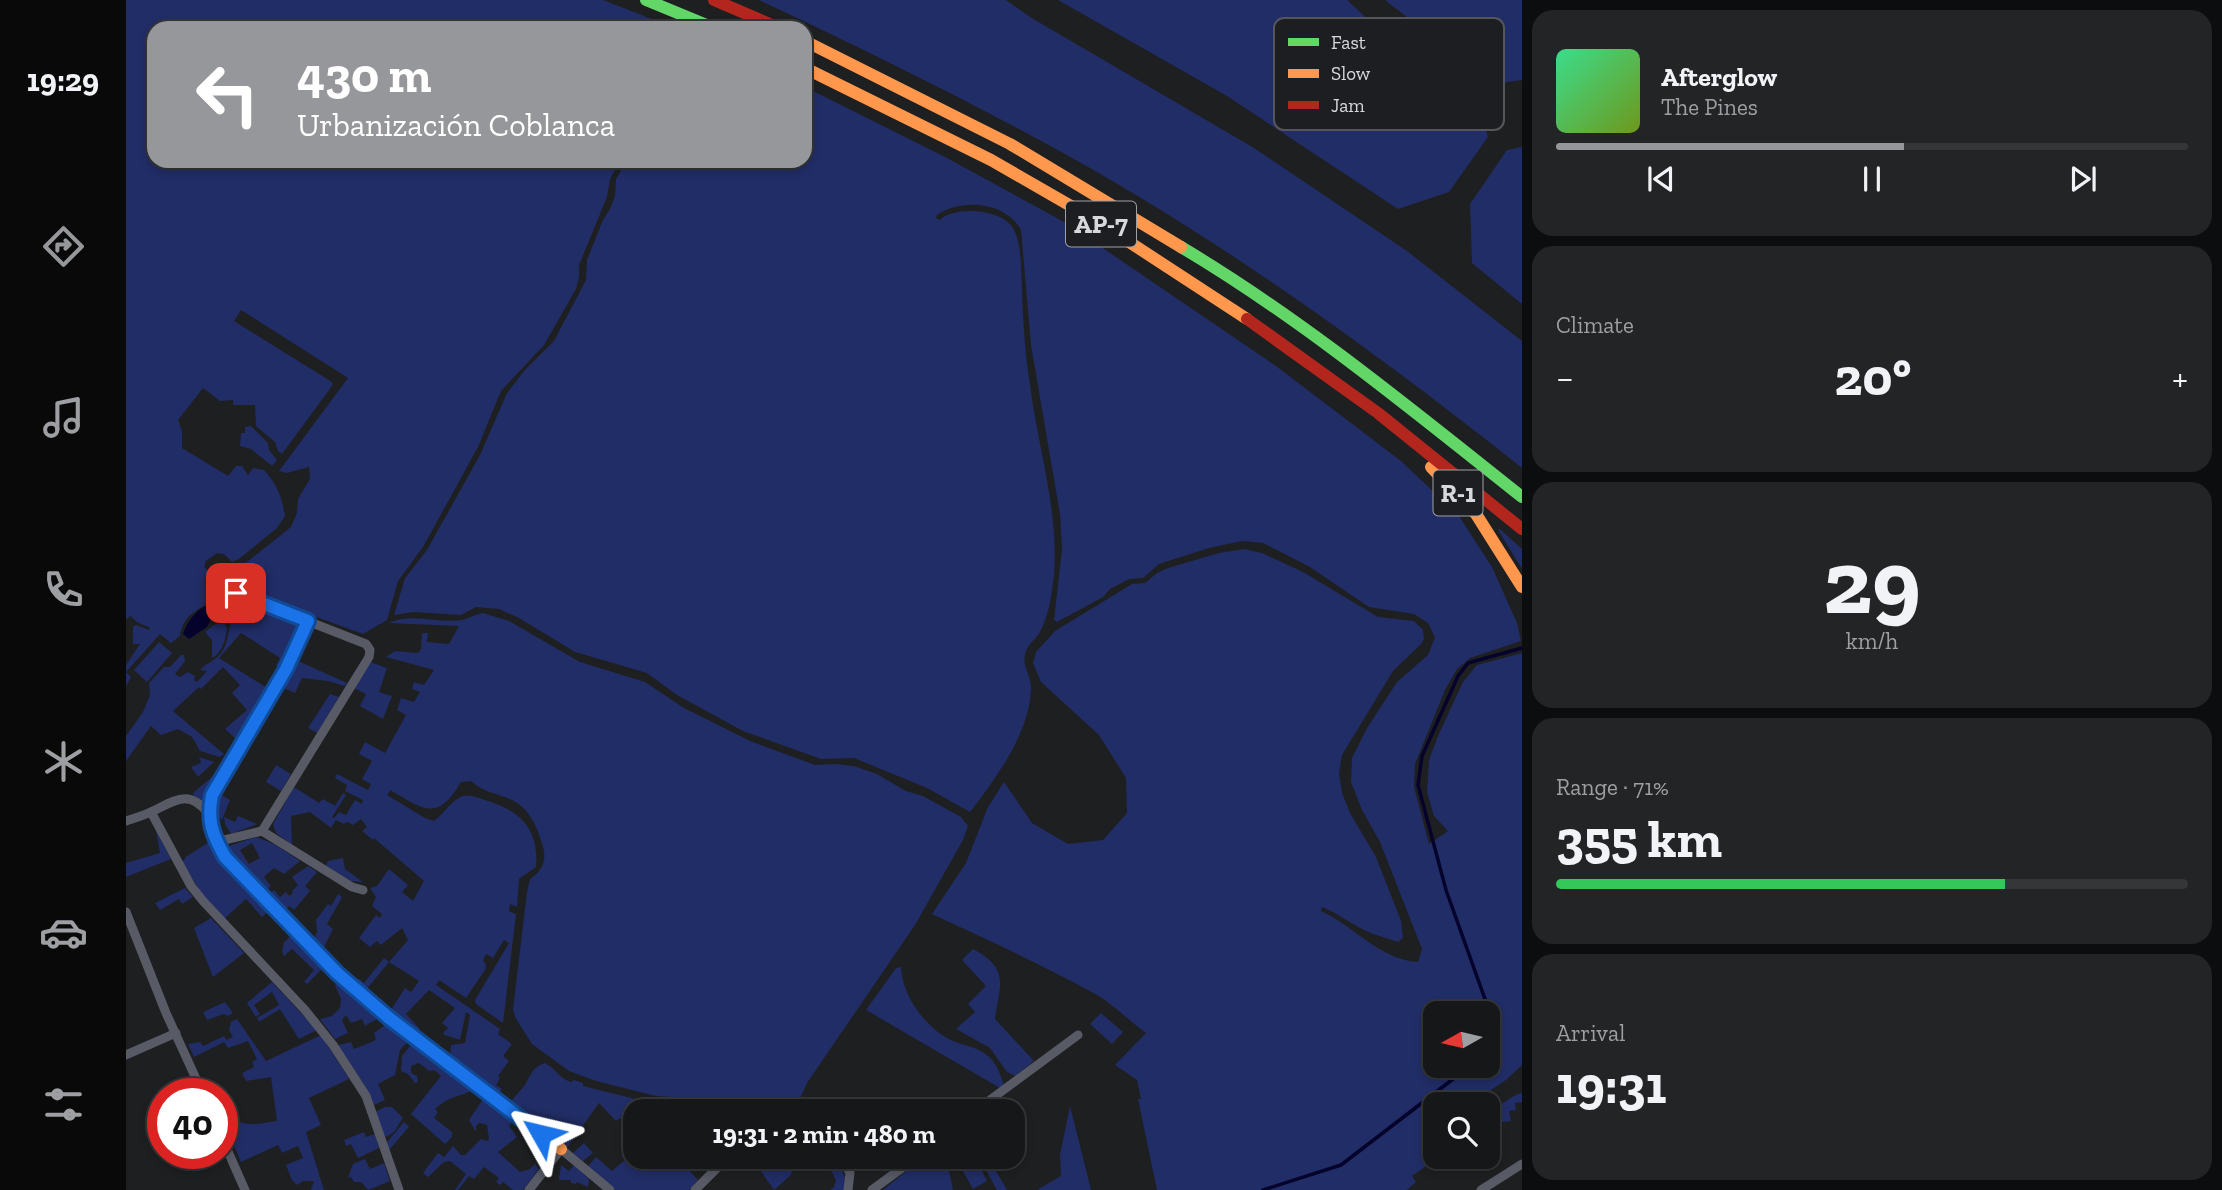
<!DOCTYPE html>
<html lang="en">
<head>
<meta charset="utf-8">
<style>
	body { margin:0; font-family:"Zilla Slab",serif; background:#232426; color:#f1f3f6; height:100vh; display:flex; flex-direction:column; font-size:26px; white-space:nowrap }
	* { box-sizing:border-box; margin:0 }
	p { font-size:23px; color:#9e9fa2 }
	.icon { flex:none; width:38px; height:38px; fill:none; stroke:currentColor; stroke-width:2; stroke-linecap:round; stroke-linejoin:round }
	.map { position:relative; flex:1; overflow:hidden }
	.drawer { display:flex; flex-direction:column; gap:10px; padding:10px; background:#0c0d0e; width:700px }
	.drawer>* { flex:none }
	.hud { position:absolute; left:21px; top:21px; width:665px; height:147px; border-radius:21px; box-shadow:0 4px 10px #0003,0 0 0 2px #353638; background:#96979a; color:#fff; overflow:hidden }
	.needle { width:46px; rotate:262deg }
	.controls { position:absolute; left:1297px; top:1001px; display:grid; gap:14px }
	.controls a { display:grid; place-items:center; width:77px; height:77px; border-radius:14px; background:#161719; box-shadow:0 4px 10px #0003,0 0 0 2px #353638; font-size:35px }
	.speed { position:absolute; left:21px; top:1078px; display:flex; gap:14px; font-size:35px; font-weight:700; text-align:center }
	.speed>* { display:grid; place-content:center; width:91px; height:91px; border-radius:50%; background:#161719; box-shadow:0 4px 10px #0003,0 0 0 2px #353638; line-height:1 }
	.speed .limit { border:10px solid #d22; background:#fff; color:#111 }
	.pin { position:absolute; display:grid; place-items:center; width:60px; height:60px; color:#fff; margin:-30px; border-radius:14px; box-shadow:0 4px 10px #0006 }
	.me { position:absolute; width:77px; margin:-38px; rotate:307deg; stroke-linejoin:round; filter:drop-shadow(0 0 5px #0008) }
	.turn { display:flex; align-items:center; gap:24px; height:147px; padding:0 35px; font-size:32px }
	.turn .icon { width:91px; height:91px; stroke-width:2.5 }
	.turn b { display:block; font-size:49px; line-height:60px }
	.big { font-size:52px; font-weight:700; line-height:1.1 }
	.drawer .widget { flex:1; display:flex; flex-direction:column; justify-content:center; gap:10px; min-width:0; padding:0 24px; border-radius:21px; background:#232426 }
	.drawer .dial { align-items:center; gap:0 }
	.dial b { font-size:91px; line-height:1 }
	.song { display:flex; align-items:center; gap:21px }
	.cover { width:84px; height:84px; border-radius:10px; background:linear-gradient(135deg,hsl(150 70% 55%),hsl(80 70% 35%)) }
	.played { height:7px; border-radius:4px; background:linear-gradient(90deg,#96979a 55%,#353638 55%) }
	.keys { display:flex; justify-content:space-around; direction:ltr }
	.heat { display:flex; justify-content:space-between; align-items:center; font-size:38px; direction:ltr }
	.charge { height:10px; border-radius:5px; background:linear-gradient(90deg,#34c759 71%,#353638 0) }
	.trip { position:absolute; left:497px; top:1099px; width:402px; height:70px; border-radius:21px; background:#161719; box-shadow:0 4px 10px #0003,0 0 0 2px #353638; font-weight:700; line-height:70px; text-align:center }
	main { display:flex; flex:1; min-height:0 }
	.menu { display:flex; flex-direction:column; width:126px; justify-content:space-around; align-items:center; background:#09090a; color:#9e9fa2 }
	.menu .icon { width:49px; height:49px }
	.menu .active { color:#96979a }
	.menu b { font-size:32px; color:#f1f3f6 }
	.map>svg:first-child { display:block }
	.green { fill:#212d66; fill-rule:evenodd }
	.water { fill:#05032c }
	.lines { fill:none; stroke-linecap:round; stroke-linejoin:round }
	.stream { stroke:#05032c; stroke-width:3.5 }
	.street { stroke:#585b66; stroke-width:9 }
	.fast { stroke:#63d668; stroke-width:12 }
	.slow { stroke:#ff974d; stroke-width:12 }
	.jam { stroke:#b3261e; stroke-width:12 }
	.route-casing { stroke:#114b97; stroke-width:18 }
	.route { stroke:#1a73e8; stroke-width:12 }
	.labels { text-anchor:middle; stroke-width:7; stroke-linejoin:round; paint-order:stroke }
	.shield { fill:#1d1e22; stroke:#9fa0a4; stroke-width:2 }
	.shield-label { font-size:26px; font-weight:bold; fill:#d7d8db }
	.key { fill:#1d1e22; stroke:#55565a; stroke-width:2 }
	.key-label { font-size:19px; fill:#d7d8db }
</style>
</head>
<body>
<main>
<nav class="menu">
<b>19:29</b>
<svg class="icon active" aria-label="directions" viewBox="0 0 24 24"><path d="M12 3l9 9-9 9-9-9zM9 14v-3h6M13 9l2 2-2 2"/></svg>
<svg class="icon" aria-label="music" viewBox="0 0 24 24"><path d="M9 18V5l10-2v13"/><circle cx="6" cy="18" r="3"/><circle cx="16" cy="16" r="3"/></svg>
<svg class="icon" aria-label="phone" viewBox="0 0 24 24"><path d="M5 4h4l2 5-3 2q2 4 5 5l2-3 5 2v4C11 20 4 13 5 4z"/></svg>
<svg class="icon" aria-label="climate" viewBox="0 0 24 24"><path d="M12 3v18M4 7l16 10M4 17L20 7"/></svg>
<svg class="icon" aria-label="car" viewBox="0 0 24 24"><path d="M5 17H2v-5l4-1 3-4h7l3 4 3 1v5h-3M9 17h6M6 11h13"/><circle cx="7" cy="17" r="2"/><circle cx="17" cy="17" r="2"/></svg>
<svg class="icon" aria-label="filters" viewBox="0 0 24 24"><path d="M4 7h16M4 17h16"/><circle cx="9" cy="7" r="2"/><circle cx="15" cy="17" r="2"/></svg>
</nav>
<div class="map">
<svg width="1396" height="1190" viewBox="0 0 1396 1190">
	<rect width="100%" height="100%" fill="#1e1f21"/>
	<g class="green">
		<path d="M0 0H477L549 28H28V161H494L484 179 481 197 453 265V277L450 289 418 345 375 391 352 447 297 547 272 581 261 620 237 634 127 594C117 587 107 583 111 570L165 527 171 513 172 499 184 479 183 467 161 473 153 471 222 378 115 310 108 321 206 382V386L156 454 152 451 149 442 130 426 129 405H107V400L94 401 77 388 52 420 56 431V448L102 476 110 466H116L122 475 127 468 138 470C151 484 156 497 159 516L151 528 113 559 106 562 98 554 91 553 80 561 78 567 86 574 79 582 92 598C77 608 57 612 54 636L45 643 34 634 0 672 5 677 0 686V665L14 644H7V627L10 625 23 630 24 628 11 622 4 616 0 620Z"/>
		<path d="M633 0H880L904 17 1128 148 1281 251 1396 341V468C1250 352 1094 239 930 149 833 96 734 47 633 0Z"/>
		<polygon points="932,0 1221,0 1258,34 1353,105 1362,137 1323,192 1272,209 1101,96"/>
		<polygon points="1259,0 1396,0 1396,80 1367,84"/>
		<path d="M679 87 821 158 940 223 1150 366 1275 461 1333 516 1366 567 1391 623 1395 641 1344 658 1331 669 1319 690 1289 764 1288 787 1303 844 1322 831 1308 816 1301 792 1303 760 1312 736 1337 682 1351 665 1396 653V1065L1380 1080 1344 1104H1309V1157L1300 1160 1302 1165 1286 1176 1290 1182 1281 1190H1031L1012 1099H1015L1011 1080 989 1065 1020 1033C1005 1022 987 1005 973 996 919 966 862 940 806 914L840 863 862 807 878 782 906 823 942 844 977 840 1001 813 1000 778 973 735 915 682 907 663 910 652 929 631 1006 584 1019 583 1031 573 1042 568 1093 553 1118 549 1136 553 1177 572 1252 617 1288 621 1297 630 1298 639 1295 644 1267 671 1216 755 1213 773 1216 793 1224 813 1250 857 1275 921 1277 938 1272 942C1261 938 1249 935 1238 930 1224 923 1211 913 1196 907L1195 911C1227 925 1254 960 1292 962L1296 949 1254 842 1236 810 1225 782 1226 758 1241 728 1271 682 1302 655 1309 637 1302 623 1288 614 1243 607 1184 567 1137 543 1116 541 1083 548 1033 564 1017 578 1003 579 984 589 977 597 931 622 928 620 936 549 934 514 905 345 895 230C880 202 836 198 811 215L810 218 814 220C829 205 881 209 889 232 896 249 895 271 896 290 897 321 899 354 904 385 912 448 933 511 928 575 926 593 923 615 914 632 910 639 901 645 899 654 896 667 906 677 905 690 903 734 870 778 844 812L801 788 728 758 695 759 617 731 551 695 521 673 449 652 393 618 373 609 350 607 335 615 288 612 268 615 279 578 301 550 354 455 381 393 398 371 428 341 460 280 461 260 477 220 484 209 489 196 490 179 500 161H679ZM1362 1013V1066H1309V1013Z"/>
		<polygon points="1396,147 1396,304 1346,263 1344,204 1381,150"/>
		<polygon points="125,426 142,443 143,450 151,460 146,466 125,449 114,446 115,433 119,433 119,427"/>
		<polygon points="1374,529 1396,549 1396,569 1372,530"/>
		<path d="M124 605 168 619 172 629 156 669 150 665 154 658 115 633 93 658 143 689 111 740 99 729 121 710 106 693 114 685 97 667 75 689 73 687 47 711 98 754 94 757 74 751 66 737 52 729 35 735 25 726 0 761V736L17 712 24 695 23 683 38 667H44L55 655H58L59 661 49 674 54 677 62 672 69 676 68 680 71 682 81 671 74 670C81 662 90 661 96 652 107 635 99 609 124 605Z"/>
		<path d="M357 613 383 621 454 662 519 682 558 708 624 741 689 765 709 764 728 766 751 774 780 791 797 796 835 817 842 826 837 840 789 925 681 1083 671 1105 665 1110 634 1111 594 1100 530 1096 470 1081 443 1071 406 1044 389 1017 387 1009 401 892 404 879C416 871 421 861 417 847 412 828 403 807 384 799 369 793 357 792 345 781L335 782C311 823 297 809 264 790L261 795 299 818 308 821C318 814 326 799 337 796 344 794 353 798 359 800 394 811 413 827 410 867L393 879 391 907 384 904 383 911 390 914 377 1023 350 1004 349 1000 383 943 378 940 367 958 360 954 357 960 360 965 359 970 340 998 313 980 310 985 374 1029 372 1034 386 1044 377 1056 383 1061 372 1076 374 1078 370 1085 376 1089 372 1094 324 1058 325 1045 339 1043 344 1015 340 1012 334 1040 319 1035 317 1033 322 1028 316 1023 329 1008 303 990 280 1014 294 1029 290 1033 263 1013 279 988 285 992 293 981 263 962 239 991 228 982 233 979 238 983 258 958 263 962 282 940 276 928 255 945 251 941 244 947 233 938 250 915 254 918 256 914 246 906 250 897 244 888 251 886 263 869 282 885 276 892 287 901 298 881 248 838 247 840 236 831 241 827 235 819 227 825 221 822 218 824 210 820 205 828 184 812 165 816 166 845 150 833 147 824 168 787 193 803 197 799 209 806 217 793 220 795 206 817 208 818 213 812 220 815 229 800 236 804 237 800 219 791 221 785 209 778 211 774 242 790 245 784 236 779 246 761 233 754 239 742 259 753 280 715 271 710 275 698 288 702 294 692 286 689 288 682 298 685 308 670 260 657 269 651 292 653 295 649 296 633H302L301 642 323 644 333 626 263 623C287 612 311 624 336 620 343 618 350 614 357 613Z"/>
		<path d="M98 623 101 628C100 639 96 653 86 658V640L79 632 88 625Z"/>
		<polygon points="33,642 46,653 21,682 8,670"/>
		<polygon points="170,660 221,683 219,686 202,681 176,678 169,693 155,687"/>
		<polygon points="244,662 261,668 253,692 266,696 257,719 234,706 240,694 228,688"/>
		<polygon points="204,694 213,697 191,733 182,728"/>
		<polygon points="73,757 88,762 72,777 65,767 75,763"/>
		<polygon points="150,765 165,774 155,791 140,782"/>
		<polygon points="93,771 81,804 67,795 68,792"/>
		<polygon points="92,793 104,800 96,820 89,813"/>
		<polygon points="112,816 131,824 105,834 99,824 98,817 109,822"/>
		<polygon points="30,831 45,859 0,877 0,863 34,853"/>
		<path d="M130 837 148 844 174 861 158 874 148 868 138 877 145 886 139 891 107 860 100 847ZM126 843 134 858 123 864 114 850Z"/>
		<polygon points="83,842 90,842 144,910 136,917 120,899 98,919 77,896 56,862 61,856"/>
		<polygon points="217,858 219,869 237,882 225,881 200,866 202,861"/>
		<polygon points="182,866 191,872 179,886 184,891 168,910 163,906 160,910 178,932 142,895 148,890 154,897 160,892 163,896 167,893 166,891 172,885 166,877"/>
		<polygon points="59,888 67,897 56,904 53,899 34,910 29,903"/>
		<polygon points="212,894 216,897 201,924 207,929 196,951 187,942 191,932 190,920 202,904 205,906"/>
		<polygon points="85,918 118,953 87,977 68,928"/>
		<polygon points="165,936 168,936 198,967 181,984 178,982 188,970 166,949 158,956 156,952 158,942"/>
		<path d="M847 949C884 969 874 984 869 1019L908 1061 889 1076 881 1072 864 1048 830 1029 849 1012 842 1004 860 986 836 960Z"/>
		<path d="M775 967C776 996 800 1029 827 1041 837 1045 854 1048 862 1056 870 1062 875 1076 878 1085L874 1088 740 1010 770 968Z"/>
		<polygon points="213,981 254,1017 239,1026 236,1019 225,1023 220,1015 216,1020 222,1033 209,1039 194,1019 206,1016 214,1008 215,999 209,985"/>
		<polygon points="146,982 191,1030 173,1039 154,1009 133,1022 131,1018 153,1005 146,992 128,1005 134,1014 130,1017 121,1003"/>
		<polygon points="99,1002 107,1013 102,1016 98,1014 81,1020 77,1012"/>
		<polygon points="975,1013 997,1032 986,1044 964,1024"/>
		<path d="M111 1019 140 1061 195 1035 223 1079 183 1098 195 1125 180 1132 198 1190H185L188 1181H177L171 1185 166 1180 160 1165 177 1158 172 1146 156 1153 152 1145 115 1162 96 1118 106 1116C117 1129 136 1123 151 1121L145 1077 120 1081 116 1073 128 1067 126 1062 131 1059 122 1041 102 1048 98 1042 68 1057 62 1044 74 1042 77 1046 98 1036 100 1040 107 1037 103 1030 105 1022Z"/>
		<polygon points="262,1023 284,1039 274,1050 269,1075 252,1084 259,1100 248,1105 239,1086 212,1045 225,1042 228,1049 248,1041 250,1039 248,1033"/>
		<path d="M287 1042 349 1088C333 1099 325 1094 309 1109L312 1112 308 1118 326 1132V1137L319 1144 285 1114 315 1076 308 1070 303 1071 293 1063 285 1066V1073L291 1076 292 1082 289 1083 282 1074 275 1071 276 1056Z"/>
		<path d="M419 1063C431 1069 432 1078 445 1082L448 1080 457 1083V1086L541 1107H578L579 1111H509V1142L504 1136 508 1132 494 1118 490 1121 473 1103 441 1148 383 1104C388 1097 394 1091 399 1085 405 1075 406 1067 419 1063Z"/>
		<path d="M1396 1093V1102L1389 1103 1390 1110 1383 1111 1385 1121 1376 1122 1375 1116 1362 1120V1110C1375 1108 1382 1096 1396 1093Z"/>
		<polygon points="359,1096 389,1119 383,1126 391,1137 372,1152 394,1172 404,1169 409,1164 413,1169 397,1190 387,1190 377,1182 374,1185 370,1182 373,1178 358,1167 348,1179 343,1176 332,1190 329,1190 340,1174 324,1161 318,1162 302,1177 297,1173 312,1153 318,1157 327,1146 335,1155 339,1155 355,1139 361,1141 363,1139 361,1125 353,1123 350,1126 350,1132 343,1120"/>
		<polygon points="944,1106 965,1190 911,1190 935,1176 934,1155"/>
		<polygon points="259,1107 266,1107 277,1118 268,1132 260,1137 256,1133 249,1112"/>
		<polygon points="278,1122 283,1127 263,1150 261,1142"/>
		<polygon points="398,1125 426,1149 417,1164 409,1156 415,1151 395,1129"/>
		<polygon points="238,1132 240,1137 249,1134 253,1148 232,1158 225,1144 220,1146 218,1140"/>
		<polygon points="458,1143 467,1153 457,1161 447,1153"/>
		<polygon points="509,1143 509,1157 552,1157 552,1160 561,1160 562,1169 572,1180 563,1190 490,1190 462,1166 470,1157 486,1171 499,1160 495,1156"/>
		<polygon points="620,1157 657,1157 666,1170 665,1175 648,1190 630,1164 625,1163"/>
		<polygon points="798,1157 815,1157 823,1170 827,1190 757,1190"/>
		<polygon points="829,1157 849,1157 861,1181 847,1189"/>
		<polygon points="853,1157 862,1157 881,1190 871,1190"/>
		<polygon points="239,1159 244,1169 258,1163 264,1181 242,1190 235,1182 228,1182 225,1177 222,1178 227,1164"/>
		<polygon points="714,1164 719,1178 718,1190 704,1190 708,1187 710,1180 705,1170"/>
		<polygon points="435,1165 443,1171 448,1165 463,1179 462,1187 451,1182 450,1184 445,1183 445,1180 433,1180"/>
	</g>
	<path class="water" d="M86 603 91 607 81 627 63 639 57 634C62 619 71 609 86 603Z"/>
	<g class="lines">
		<g class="stream">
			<polyline points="1362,1052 1367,1048 1369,1027 1320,890 1292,785 1296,756 1332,676 1342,663 1396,648"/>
			<polyline points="1137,1190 1215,1165 1344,1066"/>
		</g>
		<g class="street">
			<polyline points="110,593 240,644 244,650 243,657 136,831"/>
			<polyline points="25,812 65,886 77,901 179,1010 207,1045 240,1096 273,1190"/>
			<path d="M0 821C9 818 19 815 27 811 50 800 63 789 82 813"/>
			<polyline points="90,842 136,831 226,887 237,890"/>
			<polyline points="0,912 40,1013 77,1094"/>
			<polyline points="0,1055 50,1033"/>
			<polyline points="849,1111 952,1035"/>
			<polyline points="96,1138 119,1190"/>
			<polyline points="715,1157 724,1173 722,1190"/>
			<polyline points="403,1190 435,1149 484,1190"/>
			<polyline points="569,1190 590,1169 606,1157"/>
			<polyline points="746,1190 791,1157"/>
			<polyline points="1355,1190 1396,1164"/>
		</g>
		<g class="fast">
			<polyline points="520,0 588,28"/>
			<path d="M1055 247C1176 319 1285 409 1396 497"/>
			<path d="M153 913C119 878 78 849 86 795L161 669 182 621"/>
		</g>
		<g class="slow">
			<polyline points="679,41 884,144 1055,247"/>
			<polyline points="679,68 865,160 971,221 1121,319"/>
			<polyline points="1305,467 1350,514 1396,587"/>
			<polyline points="153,913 211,973 263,1018 435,1149"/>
		</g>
		<g class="jam">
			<polyline points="588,0 653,28"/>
			<polyline points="1121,319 1252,413 1396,529"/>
		</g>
	</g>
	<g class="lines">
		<defs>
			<path id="route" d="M110 593 182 621 160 669 86 795C81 821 86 834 99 857L211 973 263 1018 415 1134"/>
		</defs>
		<use href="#route" class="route-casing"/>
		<use href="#route" class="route"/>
	</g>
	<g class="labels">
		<g class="shield">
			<rect x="940" y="201.5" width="70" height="45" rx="5"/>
			<rect x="1307.5" y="470.5" width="49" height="45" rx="5"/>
		</g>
		<g class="shield-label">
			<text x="975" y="233">AP-7</text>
			<text x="1332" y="502">R-1</text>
		</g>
	</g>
	<rect x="1148" y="18" width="230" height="112" rx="10" class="key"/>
	<rect x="1162" y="38" width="31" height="8" fill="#63d668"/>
	<rect x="1162" y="69" width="31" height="9" fill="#ff974d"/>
	<rect x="1162" y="101" width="31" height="8" fill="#b3261e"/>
	<g class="key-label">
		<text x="1205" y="49">Fast</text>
		<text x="1205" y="80">Slow</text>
		<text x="1205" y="112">Jam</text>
	</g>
</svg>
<div class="controls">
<a><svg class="needle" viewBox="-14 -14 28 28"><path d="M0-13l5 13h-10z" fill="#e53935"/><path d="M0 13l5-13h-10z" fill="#9e9fa2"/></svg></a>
<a><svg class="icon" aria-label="search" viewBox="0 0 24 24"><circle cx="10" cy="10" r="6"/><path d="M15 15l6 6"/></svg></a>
</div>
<div class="speed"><div class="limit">40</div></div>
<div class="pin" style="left:110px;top:593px;background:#d93025"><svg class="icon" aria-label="arrive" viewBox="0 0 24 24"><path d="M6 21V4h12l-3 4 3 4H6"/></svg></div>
<svg class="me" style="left:415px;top:1134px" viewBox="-20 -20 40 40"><path d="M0-17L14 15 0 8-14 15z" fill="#1a73e8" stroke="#fff" stroke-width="4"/></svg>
<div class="trip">19:31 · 2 min · 480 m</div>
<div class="hud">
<div class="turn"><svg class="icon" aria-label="left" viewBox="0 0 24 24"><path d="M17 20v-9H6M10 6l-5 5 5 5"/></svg><div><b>430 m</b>Urbanización Coblanca</div></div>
</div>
</div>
<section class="drawer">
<div class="widget">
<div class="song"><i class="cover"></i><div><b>Afterglow</b><p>The Pines</p></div></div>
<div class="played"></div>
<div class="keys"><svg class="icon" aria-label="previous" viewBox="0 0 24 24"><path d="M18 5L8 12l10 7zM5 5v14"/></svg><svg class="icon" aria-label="pause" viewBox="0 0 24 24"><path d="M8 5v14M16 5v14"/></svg><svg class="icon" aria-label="next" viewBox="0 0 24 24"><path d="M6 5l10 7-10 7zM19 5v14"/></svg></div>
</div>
<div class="widget"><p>Climate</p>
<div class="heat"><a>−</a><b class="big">20°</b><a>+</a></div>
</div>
<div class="widget dial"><b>29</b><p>km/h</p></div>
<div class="widget"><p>Range · 71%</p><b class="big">355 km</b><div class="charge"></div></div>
<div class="widget"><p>Arrival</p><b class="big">19:31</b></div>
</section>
</main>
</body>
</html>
